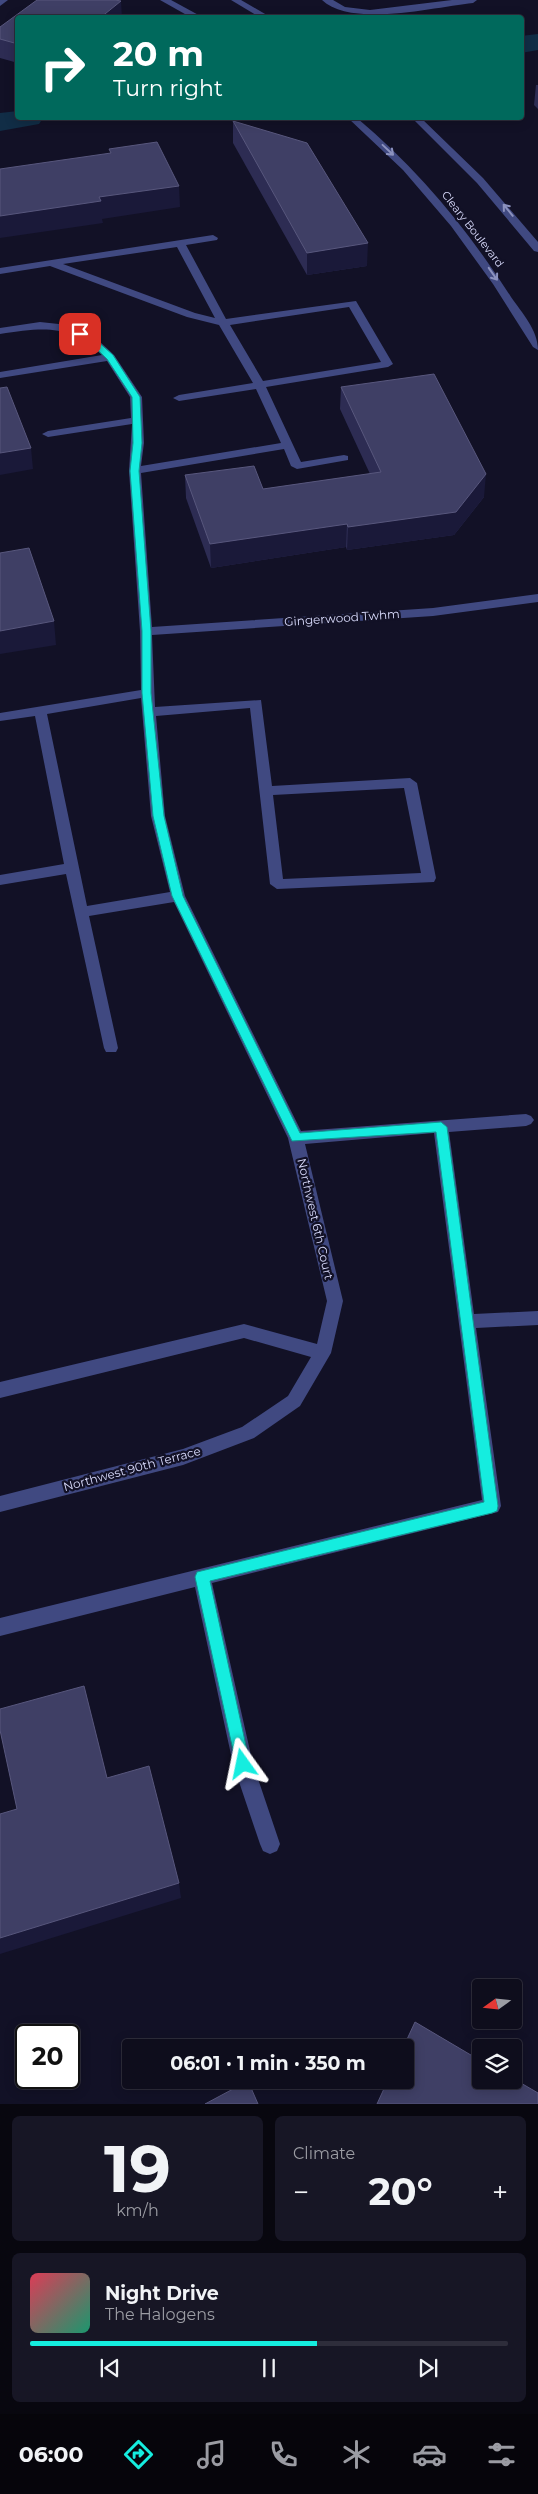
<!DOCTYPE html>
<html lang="en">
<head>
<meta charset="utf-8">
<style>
	body { margin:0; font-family:Montserrat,sans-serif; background:#171625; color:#f1f3f6; height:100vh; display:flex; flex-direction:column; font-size:19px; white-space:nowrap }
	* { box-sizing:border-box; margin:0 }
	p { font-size:16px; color:#9b9ca3 }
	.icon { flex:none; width:28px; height:28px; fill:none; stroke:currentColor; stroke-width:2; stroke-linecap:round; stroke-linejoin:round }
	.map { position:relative; height:2104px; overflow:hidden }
	.sheet { display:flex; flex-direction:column; gap:12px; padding:12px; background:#08070f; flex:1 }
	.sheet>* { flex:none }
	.guide { position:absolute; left:15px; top:15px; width:509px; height:105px; border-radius:5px; box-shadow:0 2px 12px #0003,0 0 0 1px #2e2d3b; background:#00695c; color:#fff; overflow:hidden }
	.needle { width:32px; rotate:255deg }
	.tools { position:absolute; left:472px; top:1979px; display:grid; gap:10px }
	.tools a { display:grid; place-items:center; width:50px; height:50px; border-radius:5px; background:#0e0d1c; box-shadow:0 2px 12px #0003,0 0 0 1px #2e2d3b; font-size:25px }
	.speed { position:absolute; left:15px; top:2024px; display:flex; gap:10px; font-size:25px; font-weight:700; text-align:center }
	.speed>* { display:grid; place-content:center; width:65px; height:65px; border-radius:50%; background:#0e0d1c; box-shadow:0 2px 12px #0003,0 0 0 1px #2e2d3b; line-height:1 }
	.speed .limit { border:2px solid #111; border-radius:8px; background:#fff; color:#111 }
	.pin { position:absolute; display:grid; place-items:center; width:42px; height:42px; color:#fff; margin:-21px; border-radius:10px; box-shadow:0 2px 8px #0006 }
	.me { position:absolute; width:55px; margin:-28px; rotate:348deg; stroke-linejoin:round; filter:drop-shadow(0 0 4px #0008) }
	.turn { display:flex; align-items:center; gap:18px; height:105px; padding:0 15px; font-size:22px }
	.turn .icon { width:65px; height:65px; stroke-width:2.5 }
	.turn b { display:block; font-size:35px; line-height:42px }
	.big { font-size:38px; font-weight:700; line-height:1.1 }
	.sheet .card { flex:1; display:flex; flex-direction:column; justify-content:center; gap:8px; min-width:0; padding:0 18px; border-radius:8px; background:#171625 }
	.sheet .dial { align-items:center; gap:0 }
	.dial b { font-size:65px; line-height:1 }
	.song { display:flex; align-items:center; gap:15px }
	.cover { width:60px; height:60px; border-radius:8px; background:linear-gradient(135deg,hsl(350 70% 55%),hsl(160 70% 35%)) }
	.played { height:5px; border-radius:2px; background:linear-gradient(90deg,#15eddf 60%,#2e2d3b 60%) }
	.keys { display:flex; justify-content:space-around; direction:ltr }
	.heat { display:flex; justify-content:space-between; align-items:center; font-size:28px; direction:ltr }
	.sheet .tiles { flex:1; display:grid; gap:12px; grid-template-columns:1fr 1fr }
	.card:last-child { grid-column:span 2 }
	.trip { position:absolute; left:122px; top:2039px; width:292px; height:50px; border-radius:5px; background:#0e0d1c; box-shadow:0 2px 12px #0003,0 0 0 1px #2e2d3b; font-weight:700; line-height:50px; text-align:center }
	.dock { display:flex; height:80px; justify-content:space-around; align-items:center; background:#06050b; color:#9b9ca3 }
	.dock .icon { width:35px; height:35px }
	.dock .current { color:#15eddf }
	.dock b { font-size:22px; color:#f1f3f6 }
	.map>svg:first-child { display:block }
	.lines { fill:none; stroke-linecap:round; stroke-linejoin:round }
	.canal { fill:#112d46; fill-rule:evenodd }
	.minor { fill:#404981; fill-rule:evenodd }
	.wall { fill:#2d2c53 }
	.shaded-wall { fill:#1a1939 }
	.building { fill:#3f3f65; stroke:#58577d }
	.oneway { stroke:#8c92be }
	.route { fill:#15eddf; stroke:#0e9a91 }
	.labels { text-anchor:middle; stroke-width:4.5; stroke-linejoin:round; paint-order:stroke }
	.far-street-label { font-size:11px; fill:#d9dbfc; stroke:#121126 }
	.street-label { font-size:12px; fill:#d9dbfc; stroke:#121126 }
</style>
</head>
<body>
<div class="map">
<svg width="538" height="2104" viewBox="0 0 538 2104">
	<rect width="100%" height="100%" fill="#121126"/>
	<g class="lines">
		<g class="canal">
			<polygon points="538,34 538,50 521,53 521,36"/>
			<polygon points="18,111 18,118 43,118 39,124 0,131 0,113"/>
		</g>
		<g class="minor">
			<polygon points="0,0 8,0 0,6"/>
			<polygon points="160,0 171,0 204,18 192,18"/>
			<polygon points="231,0 241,0 272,18 261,18"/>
			<path d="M322 0H333L345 7 370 10 452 0H477L473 3C435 7 351 28 322 0Z"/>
			<path d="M348 118H357C418 169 468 230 511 297 522 313 538 330 538 350L533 347 493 284 451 226 403 170Z"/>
			<polygon points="412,118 421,118 483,178 538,242 538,252 534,251 477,183"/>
			<path d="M213 235 218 238 217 240 186 245 226 319 356 301 393 364 388 367 266 387 301 462 344 455 348 456V460L297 469 291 466 284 449 141 473 152 627 433 608 538 594V602L433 616 152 635 155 707 261 700 272 786 410 778 417 783 436 878 434 882 277 889 270 884 250 708 156 716 165 816 185 896 301 1131 526 1114 531 1116 534 1120 531 1124 526 1126 449 1132 474 1314 538 1311V1325L476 1328 501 1506 498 1512 212 1583 253 1764 280 1844 277 1851 270 1854 263 1851 260 1844 233 1764 195 1587 0 1636V1618L482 1500 434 1133 305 1144 343 1301 331 1353 300 1406 254 1438 183 1465 0 1512V1496L183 1449 242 1427 288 1396 311 1357 244 1338 0 1398V1382L244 1324 317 1344 327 1301 288 1138 174 902 89 916 118 1048 116 1052H106L104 1048 66 874 0 885V875L64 864 35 716 0 721V713L141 690 140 631 129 471 132 424 48 437 42 434 48 431 131 418 130 397 107 361 0 378V372L102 355C68 323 43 328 0 334V328L40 322 68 325 96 338 114 355 142 397 144 443 141 466 281 443 256 389 179 401 173 398 179 395 253 383 219 325 187 317 50 266 0 274V268ZM177 247 215 318 195 313 63 264ZM349 307 381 362 263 381 230 325ZM141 698 151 816 170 892 87 906 47 714ZM404 788 421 873 283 879 273 795Z"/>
		</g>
	</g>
	<g class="wall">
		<polygon points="18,18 18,63 0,58 0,27"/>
		<polygon points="536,85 538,85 538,109 534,105"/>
		<polygon points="233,121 367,266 307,275 233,143"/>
		<polygon points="341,387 484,497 454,535 347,550 346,547 211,568 186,498 185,475 263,489 370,474 340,409"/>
	</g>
	<g class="shaded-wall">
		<polygon points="121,1 122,18 100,18"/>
		<polygon points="179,186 180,207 102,219 103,223 0,238 0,216 99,197"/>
		<polygon points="368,243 367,266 307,275 307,253"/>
		<polygon points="31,448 33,469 0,475 0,453"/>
		<polygon points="486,474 484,497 454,535 347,550 348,527"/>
		<polygon points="347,524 346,547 211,568 210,544"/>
		<polygon points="54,621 56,645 0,654 0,631"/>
		<polygon points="179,1883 181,1898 0,1954 0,1938"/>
	</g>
	<g class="building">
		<polygon points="37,0 115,0 121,1 100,18 18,18 18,44 0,39 0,27"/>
		<polygon points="233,121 307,143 368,243 307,253"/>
		<polygon points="157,142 179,186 99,197 101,201 0,216 0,169 111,153 109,149"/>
		<polygon points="434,374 486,474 456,512 348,527 347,524 210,544 185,475 254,466 263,489 381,472 341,387"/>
		<polygon points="7,387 31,448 0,453 0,388"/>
		<polygon points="29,548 54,621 0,631 0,553"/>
		<polygon points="84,1686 107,1778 149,1766 179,1883 0,1938 0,1814 17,1809 0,1730 0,1709"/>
		<polygon points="415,2022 481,2061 481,2080 514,2079 538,2093 538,2104 377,2104 388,2080 406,2080 406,2048 403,2048"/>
		<polygon points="248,2081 258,2104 205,2104"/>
	</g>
	<defs><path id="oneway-shaft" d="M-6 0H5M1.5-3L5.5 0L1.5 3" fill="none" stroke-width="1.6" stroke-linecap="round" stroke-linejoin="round" transform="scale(1.25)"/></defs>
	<g class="oneway">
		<use href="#oneway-shaft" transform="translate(388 150) rotate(43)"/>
		<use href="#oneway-shaft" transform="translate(508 210) rotate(-129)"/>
		<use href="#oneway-shaft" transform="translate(493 274) rotate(55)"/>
	</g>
	<polygon class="route" points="77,332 83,332 95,339 113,355 140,397 142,443 139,471 151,631 151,693 164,816 183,896 300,1133 441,1122 447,1127 498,1506 497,1511 492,1513 210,1581 250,1764 248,1769 243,1771 238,1769 236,1764 195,1577 197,1572 484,1502 436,1132 292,1141 172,896 153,816 142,693 142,631 130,471 133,443 132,397 107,359 89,342 77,336"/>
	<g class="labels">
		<g class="far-street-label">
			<text transform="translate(473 229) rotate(52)" y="4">Cleary Boulevard</text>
		</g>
		<g class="street-label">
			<text transform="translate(342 618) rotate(-4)" y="4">Gingerwood Twhm</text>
			<text transform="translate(315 1219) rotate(77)" y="4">Northwest 6th Court</text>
			<text transform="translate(132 1469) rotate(-15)" y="4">Northwest 90th Terrace</text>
		</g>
	</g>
</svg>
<div class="tools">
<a><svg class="needle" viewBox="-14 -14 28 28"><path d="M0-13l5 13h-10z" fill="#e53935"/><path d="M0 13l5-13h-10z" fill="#9b9ca3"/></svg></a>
<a><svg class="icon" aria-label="layers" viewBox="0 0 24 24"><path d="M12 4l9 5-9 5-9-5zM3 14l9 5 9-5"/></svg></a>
</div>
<div class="speed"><div class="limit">20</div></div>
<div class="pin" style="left:80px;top:334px;background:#d93025"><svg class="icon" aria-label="arrive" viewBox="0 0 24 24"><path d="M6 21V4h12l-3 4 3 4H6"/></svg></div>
<svg class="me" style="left:243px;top:1764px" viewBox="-20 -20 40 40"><path d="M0-17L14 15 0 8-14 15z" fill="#15eddf" stroke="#fff" stroke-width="4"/></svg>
<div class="trip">06:01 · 1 min · 350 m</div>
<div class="guide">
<div class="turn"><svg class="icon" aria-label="right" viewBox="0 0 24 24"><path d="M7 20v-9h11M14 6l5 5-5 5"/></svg><div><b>20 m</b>Turn right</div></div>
</div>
</div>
<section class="sheet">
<div class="tiles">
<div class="card dial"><b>19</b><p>km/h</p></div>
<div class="card"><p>Climate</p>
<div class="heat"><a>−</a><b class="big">20°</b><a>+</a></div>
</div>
<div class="card">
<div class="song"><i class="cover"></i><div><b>Night Drive</b><p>The Halogens</p></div></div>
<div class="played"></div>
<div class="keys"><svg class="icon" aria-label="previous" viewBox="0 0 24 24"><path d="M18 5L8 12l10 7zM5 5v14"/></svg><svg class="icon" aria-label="pause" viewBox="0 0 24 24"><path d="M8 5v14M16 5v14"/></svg><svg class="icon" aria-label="next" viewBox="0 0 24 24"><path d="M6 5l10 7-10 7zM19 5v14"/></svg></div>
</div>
</div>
</section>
<nav class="dock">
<b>06:00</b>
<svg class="icon current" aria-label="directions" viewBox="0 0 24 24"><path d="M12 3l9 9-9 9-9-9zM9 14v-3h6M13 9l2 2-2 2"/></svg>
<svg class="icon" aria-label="music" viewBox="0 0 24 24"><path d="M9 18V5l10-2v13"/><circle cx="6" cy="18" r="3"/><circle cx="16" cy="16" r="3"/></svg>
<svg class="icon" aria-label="phone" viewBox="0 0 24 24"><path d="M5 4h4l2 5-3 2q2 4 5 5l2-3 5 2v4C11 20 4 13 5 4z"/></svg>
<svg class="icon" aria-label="climate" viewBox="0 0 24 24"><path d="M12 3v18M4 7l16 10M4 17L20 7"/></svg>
<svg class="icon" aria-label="car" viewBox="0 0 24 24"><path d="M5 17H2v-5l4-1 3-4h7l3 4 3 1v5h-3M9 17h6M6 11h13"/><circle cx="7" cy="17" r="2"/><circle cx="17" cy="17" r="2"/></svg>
<svg class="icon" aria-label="filters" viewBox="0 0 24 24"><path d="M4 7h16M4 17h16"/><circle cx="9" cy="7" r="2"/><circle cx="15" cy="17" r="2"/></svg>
</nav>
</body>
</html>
